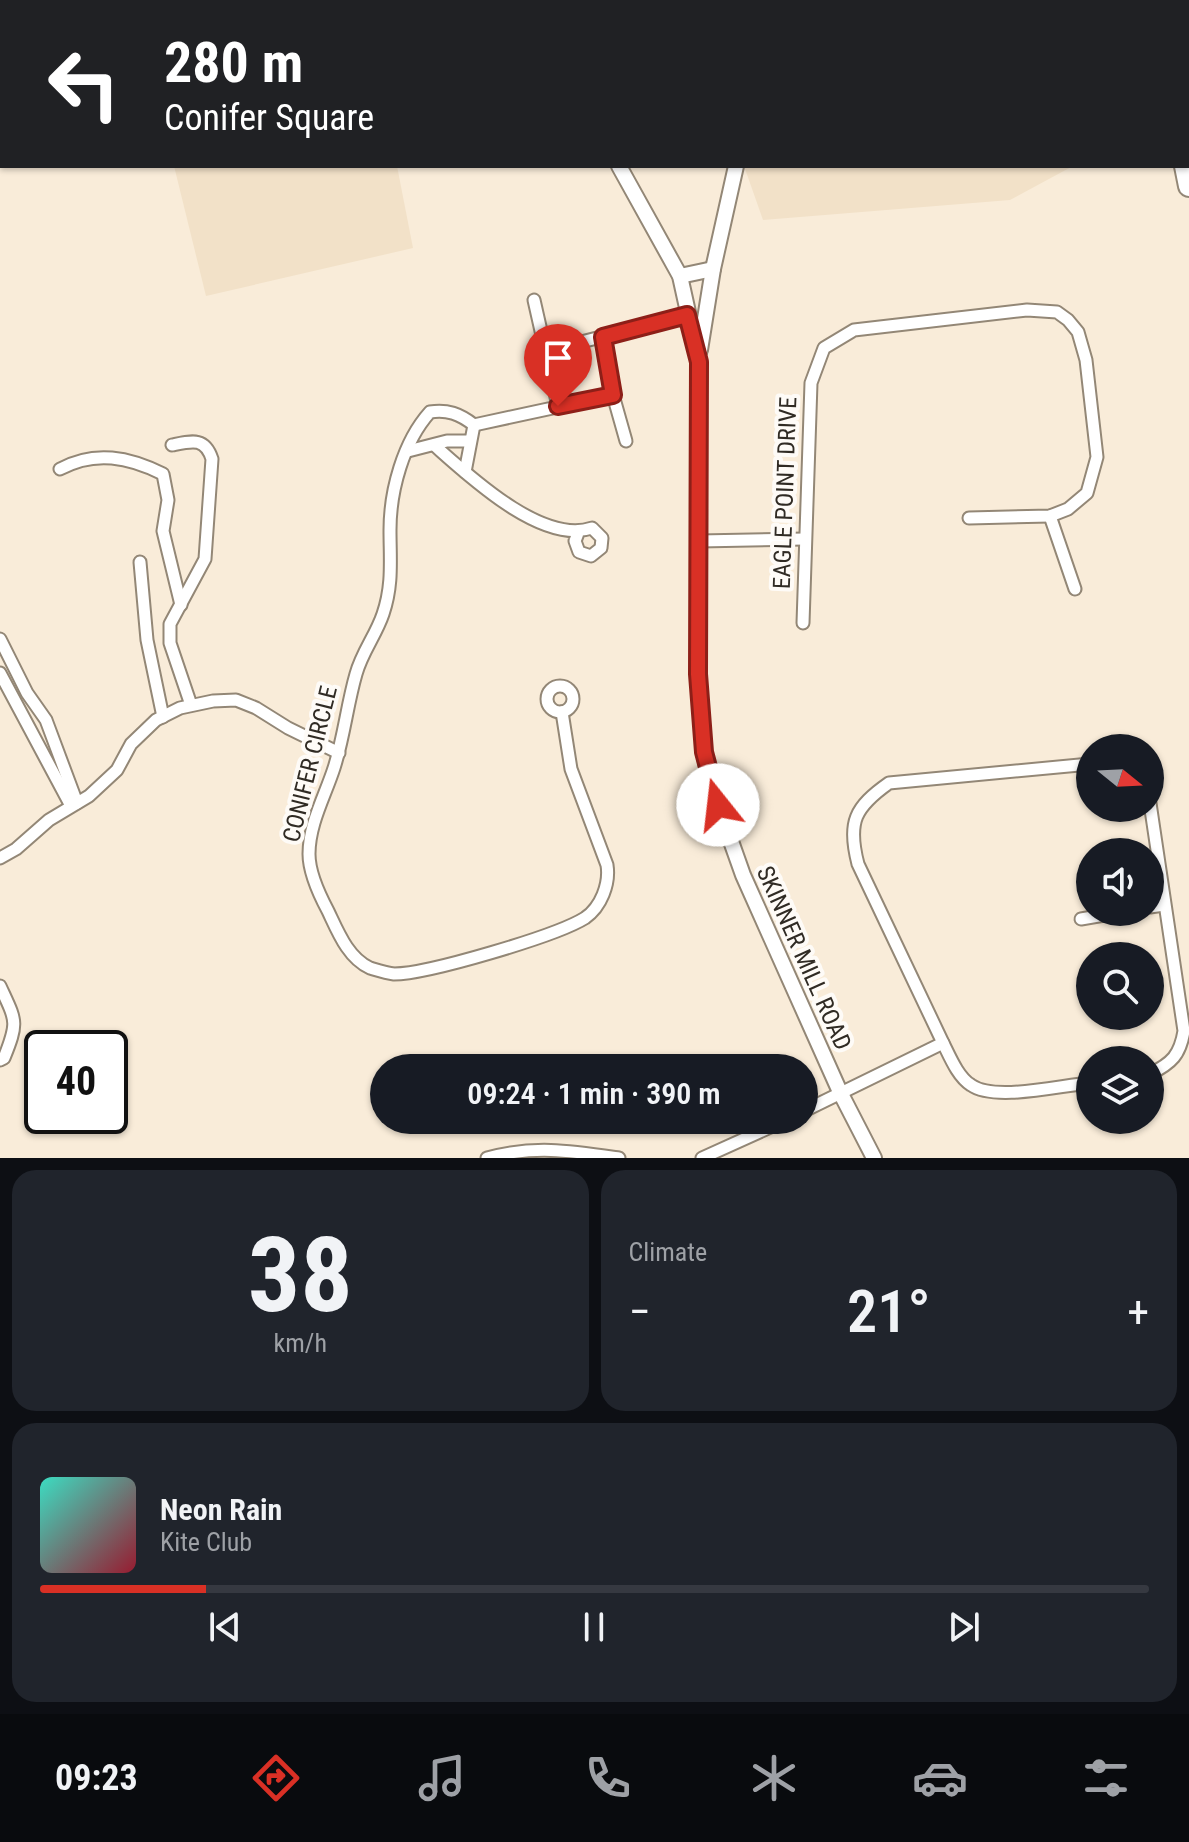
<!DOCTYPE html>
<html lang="en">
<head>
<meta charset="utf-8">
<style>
	body { margin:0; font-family:"Roboto Condensed",sans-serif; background:#20242c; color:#f1f3f6; height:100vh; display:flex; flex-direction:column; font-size:30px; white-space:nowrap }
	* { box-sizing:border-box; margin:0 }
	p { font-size:26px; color:#9ea1a6 }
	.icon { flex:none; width:44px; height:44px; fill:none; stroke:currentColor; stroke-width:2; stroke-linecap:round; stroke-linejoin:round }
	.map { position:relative; height:1158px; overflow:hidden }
	.side { display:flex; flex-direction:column; gap:12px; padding:12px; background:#0d0f14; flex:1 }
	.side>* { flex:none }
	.top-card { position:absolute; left:0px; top:0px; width:1190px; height:168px; box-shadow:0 2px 6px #0004; background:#202124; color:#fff; overflow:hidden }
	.needle { width:52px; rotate:108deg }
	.buttons { position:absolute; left:1076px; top:734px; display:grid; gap:16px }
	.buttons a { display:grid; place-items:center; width:88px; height:88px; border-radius:50%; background:#171b24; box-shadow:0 2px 6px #0004; font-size:40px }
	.speed { position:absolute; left:24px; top:1030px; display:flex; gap:16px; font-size:40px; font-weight:700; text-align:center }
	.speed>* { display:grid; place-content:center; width:104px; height:104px; border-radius:50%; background:#171b24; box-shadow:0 2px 6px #0004; line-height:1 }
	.speed .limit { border:4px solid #111; border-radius:12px; background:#fff; color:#111 }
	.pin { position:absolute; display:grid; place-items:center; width:68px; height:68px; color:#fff; margin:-82px -34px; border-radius:50% 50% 50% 0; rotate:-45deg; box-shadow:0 0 8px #0007 }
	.pin .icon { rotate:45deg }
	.me { position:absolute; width:88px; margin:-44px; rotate:344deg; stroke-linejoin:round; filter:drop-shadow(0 0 6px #0008) }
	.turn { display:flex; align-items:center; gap:28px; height:168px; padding:0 32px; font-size:36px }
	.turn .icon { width:104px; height:104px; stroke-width:2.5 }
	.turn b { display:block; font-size:56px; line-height:68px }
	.big { font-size:60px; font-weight:600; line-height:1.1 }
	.side .card { flex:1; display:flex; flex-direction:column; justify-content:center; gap:12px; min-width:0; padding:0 28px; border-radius:24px; background:#20242c }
	.side .dial { align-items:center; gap:0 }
	.dial b { font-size:104px; line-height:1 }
	.song { display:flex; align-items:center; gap:24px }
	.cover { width:96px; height:96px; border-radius:12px; background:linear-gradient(135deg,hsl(170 70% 55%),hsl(350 70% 35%)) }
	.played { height:8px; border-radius:4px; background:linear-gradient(90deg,#d93025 15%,#363941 15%) }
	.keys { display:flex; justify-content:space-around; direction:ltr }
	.heat { display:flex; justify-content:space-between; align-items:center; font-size:44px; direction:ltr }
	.side .tiles { flex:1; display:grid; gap:12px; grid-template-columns:1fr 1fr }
	.card:last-child { grid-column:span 2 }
	.trip { position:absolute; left:370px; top:1054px; width:448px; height:80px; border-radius:40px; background:#171b24; box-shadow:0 2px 6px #0004; font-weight:600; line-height:80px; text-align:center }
	.tab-bar { display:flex; height:128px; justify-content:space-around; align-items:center; background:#090b0e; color:#9ea1a6 }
	.tab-bar .icon { width:56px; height:56px }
	.tab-bar .current { color:#d93025 }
	.tab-bar b { font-size:36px; color:#f1f3f6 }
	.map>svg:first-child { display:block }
	.built { fill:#f2e1c8 }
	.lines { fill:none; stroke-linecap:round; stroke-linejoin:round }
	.minor-casing { stroke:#938776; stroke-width:15 }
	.tertiary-casing { stroke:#938776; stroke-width:18 }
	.secondary-casing { stroke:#938776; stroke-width:20 }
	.motorway-casing { stroke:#938776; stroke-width:24 }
	.minor { stroke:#fff; stroke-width:11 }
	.tertiary { stroke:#fff; stroke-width:14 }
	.secondary { stroke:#fff; stroke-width:16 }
	.motorway { stroke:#fff; stroke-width:20 }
	.route-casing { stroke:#8d1f18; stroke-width:20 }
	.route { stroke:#d93025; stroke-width:14 }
	.labels { text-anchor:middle; stroke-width:8; stroke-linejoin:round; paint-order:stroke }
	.street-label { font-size:24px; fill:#302b24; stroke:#fefbf7 }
</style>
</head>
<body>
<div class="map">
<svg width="1189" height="1158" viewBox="0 0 1189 1158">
	<rect width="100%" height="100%" fill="#f9ecd9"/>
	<g class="built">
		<polygon points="0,0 420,0 2,2 0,129"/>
		<polygon points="684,0 1116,0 1116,2 685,2"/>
		<polygon points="174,166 397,166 413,248 206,296"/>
		<polygon points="744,166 1073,166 1010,200 763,220"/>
	</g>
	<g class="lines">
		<defs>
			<g id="minor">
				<polyline points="0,93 2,101"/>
				<polyline points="534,300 558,406"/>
				<polyline points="603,337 613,395 626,441"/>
				<polyline points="546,351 687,315"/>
				<polyline points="474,425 613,395"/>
				<path d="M172 445C192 441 205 437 212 459L205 559 170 624V643L191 705"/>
				<path d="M434 445C469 476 542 545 592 528L602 538 601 548 591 556 579 552 575 541 578 533"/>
				<polyline points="408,451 447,441 469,441"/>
				<path d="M60 469C95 450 129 457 163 474L168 500 163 531 181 605"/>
				<path d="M465 472 474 425C460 414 447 409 430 412 403 442 390 491 390 530 390 560 393 585 383 614 376 635 362 652 356 674 347 705 344 737 334 768 325 796 309 824 309 854 309 872 320 896 328 911 338 932 348 958 370 968 377 970 387 973 394 974 427 974 556 936 585 918 601 907 610 884 607 865L571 769 562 712"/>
				<polyline points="1050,516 1075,589"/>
				<polyline points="699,541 805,539"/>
				<polyline points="140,562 147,640 163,717"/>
				<polyline points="803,623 811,383 824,348 854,330 1027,310 1057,312 1068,320 1078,332 1086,360 1097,457 1087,493 1068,509 1050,516 969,518"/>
				<polyline points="0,639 27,693 46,720 77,803"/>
				<polyline points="0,673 71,806"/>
				<circle cx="560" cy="699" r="13"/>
				<path d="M1090 764 889 783C855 807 847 822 858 864L943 1043C950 1057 958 1077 971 1085 995 1102 1061 1085 1090 1083"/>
				<path d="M1150 803 1184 1031C1180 1055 1172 1063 1150 1074"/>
				<polyline points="0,858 16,849 49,820 89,796 117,770 131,744 156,720 180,708 213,701 236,700 256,708 288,728 339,753"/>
				<polyline points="1150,907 1164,905"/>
				<polyline points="1081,919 1122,912"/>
				<path d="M0 986C16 1021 19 1021 4 1058L0 1060"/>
				<polyline points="804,1111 943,1043"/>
				<path d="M487 1158C534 1145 571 1151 619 1158"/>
				<polyline points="702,1158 786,1120"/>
			</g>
			<g id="tertiary">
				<polyline points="506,0 508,2"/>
				<polyline points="733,0 734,2"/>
				<polyline points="619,166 680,276 699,362 698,674 704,752 710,782 743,875 840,1092 874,1158"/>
				<polyline points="680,276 713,269"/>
				<polyline points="700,350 713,269 736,166"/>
			</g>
			<g id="secondary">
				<polyline points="459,0 467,2"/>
				<polyline points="339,2 342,0"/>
				<polyline points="410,2 426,0"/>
				<polyline points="0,107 2,107"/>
			</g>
			<g id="motorway">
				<polyline points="1151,0 1151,2"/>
				<polyline points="1178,0 1179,2"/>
				<polyline points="1188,60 1189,66"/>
				<polyline points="1185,166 1189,186"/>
			</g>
		</defs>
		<use href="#minor" class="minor-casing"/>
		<use href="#tertiary" class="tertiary-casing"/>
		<use href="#secondary" class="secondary-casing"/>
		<use href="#motorway" class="motorway-casing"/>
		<use href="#minor" class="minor"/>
		<use href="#tertiary" class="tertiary"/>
		<use href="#secondary" class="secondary"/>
		<use href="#motorway" class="motorway"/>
	</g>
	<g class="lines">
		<defs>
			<polyline id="route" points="558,406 613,395 603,337 687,315 699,362 698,674 704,752 718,805"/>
		</defs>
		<use href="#route" class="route-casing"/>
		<use href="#route" class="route"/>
	</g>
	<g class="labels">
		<g class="street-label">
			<text transform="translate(785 493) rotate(-88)" y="8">EAGLE POINT DRIVE</text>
			<text transform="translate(310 764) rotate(-76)" y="8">CONIFER CIRCLE</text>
			<text transform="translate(804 958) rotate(66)" y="8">SKINNER MILL ROAD</text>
		</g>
	</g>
</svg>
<div class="buttons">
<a><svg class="needle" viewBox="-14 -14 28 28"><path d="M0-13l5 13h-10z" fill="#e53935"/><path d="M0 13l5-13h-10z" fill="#9ea1a6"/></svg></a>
<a><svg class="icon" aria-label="sound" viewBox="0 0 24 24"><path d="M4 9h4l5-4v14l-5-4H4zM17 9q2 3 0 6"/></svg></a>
<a><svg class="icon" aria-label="search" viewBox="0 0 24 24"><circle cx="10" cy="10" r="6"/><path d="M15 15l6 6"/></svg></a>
<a><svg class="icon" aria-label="layers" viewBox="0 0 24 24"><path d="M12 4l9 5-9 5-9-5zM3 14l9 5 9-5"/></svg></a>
</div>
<div class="speed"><div class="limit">40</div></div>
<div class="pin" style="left:558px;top:406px;background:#d93025"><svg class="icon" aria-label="arrive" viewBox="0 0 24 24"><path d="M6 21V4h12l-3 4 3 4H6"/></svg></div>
<svg class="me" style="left:718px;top:805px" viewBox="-20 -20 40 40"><circle r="19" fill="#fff"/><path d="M0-13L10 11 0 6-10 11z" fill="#d93025"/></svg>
<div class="trip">09:24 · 1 min · 390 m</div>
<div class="top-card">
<div class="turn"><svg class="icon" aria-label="left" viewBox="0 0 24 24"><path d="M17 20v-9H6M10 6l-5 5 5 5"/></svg><div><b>280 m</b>Conifer Square</div></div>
</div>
</div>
<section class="side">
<div class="tiles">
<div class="card dial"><b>38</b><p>km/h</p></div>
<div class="card"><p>Climate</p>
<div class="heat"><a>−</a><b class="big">21°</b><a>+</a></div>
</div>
<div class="card">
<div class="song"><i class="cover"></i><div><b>Neon Rain</b><p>Kite Club</p></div></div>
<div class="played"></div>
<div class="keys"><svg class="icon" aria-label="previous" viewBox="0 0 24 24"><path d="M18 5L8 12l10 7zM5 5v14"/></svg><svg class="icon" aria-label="pause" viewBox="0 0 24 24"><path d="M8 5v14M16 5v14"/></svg><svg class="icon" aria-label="next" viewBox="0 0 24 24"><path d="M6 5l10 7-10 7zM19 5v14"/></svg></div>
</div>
</div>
</section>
<nav class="tab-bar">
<b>09:23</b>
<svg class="icon current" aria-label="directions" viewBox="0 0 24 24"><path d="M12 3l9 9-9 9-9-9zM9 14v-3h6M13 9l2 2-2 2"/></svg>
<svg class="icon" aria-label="music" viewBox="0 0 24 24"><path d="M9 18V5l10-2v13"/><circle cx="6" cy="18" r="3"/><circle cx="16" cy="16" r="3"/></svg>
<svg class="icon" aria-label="phone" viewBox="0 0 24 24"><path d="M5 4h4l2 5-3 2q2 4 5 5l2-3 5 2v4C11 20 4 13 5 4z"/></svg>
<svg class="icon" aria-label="climate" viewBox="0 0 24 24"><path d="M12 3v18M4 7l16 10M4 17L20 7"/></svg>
<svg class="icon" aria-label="car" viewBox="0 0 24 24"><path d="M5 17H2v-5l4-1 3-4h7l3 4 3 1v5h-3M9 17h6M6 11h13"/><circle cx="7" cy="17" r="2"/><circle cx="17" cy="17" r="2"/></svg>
<svg class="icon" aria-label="filters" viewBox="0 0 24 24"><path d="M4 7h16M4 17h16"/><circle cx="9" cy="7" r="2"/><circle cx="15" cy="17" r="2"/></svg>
</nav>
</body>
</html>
